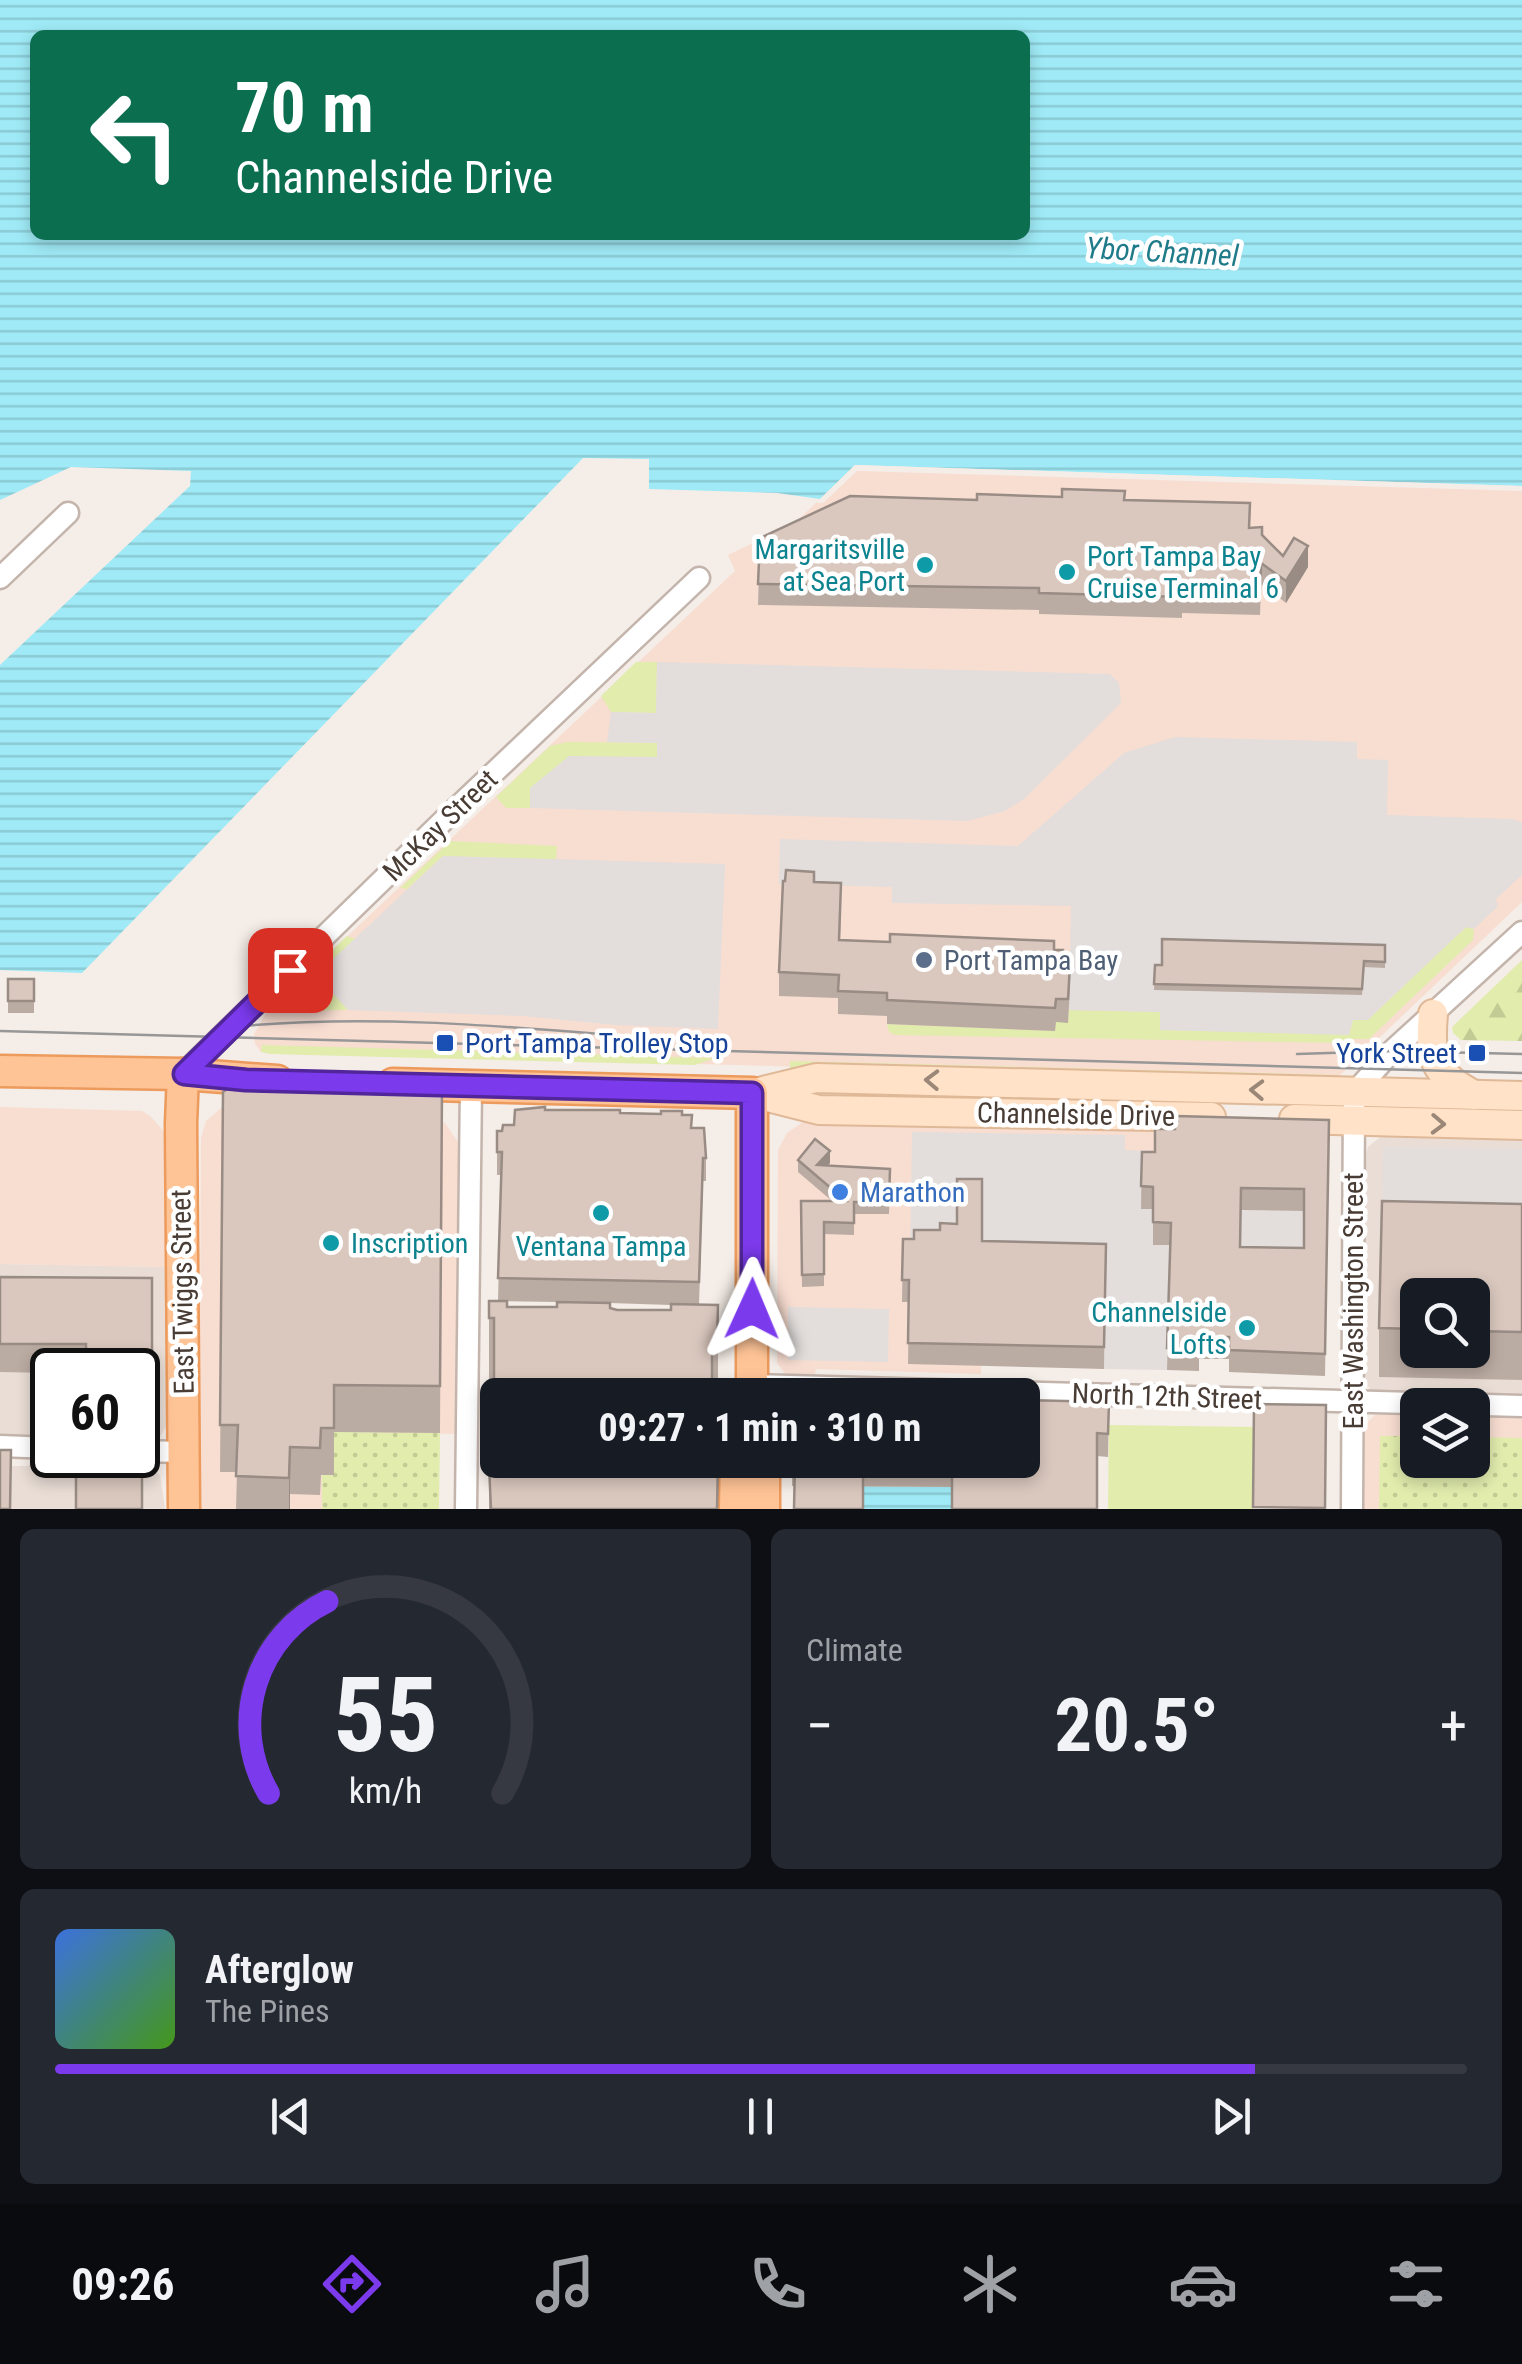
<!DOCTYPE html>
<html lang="en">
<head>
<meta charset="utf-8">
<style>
	body { margin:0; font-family:"Roboto Condensed",sans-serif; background:#242831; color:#f1f3f6; height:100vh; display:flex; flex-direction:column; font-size:38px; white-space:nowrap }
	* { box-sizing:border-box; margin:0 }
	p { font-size:32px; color:#9ea1a6 }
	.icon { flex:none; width:55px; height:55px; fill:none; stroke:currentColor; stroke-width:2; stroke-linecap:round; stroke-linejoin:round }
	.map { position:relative; height:1509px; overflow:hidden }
	.drawer { display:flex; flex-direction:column; gap:20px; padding:20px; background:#0d0f14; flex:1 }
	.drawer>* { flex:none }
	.hud { position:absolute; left:30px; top:30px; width:1000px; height:210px; border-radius:15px; box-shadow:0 5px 15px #0003; background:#0b6e4f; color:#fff; overflow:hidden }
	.fabs { position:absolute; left:1400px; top:1278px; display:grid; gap:20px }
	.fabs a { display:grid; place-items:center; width:90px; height:90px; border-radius:15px; background:#171b24; box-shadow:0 5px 15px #0003; font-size:50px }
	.speed { position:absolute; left:30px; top:1348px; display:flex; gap:20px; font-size:50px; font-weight:700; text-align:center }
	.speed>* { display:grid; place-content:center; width:130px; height:130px; border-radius:50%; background:#171b24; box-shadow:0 5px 15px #0003; line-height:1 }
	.speed .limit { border:5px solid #111; border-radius:15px; background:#fff; color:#111 }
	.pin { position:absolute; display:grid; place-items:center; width:85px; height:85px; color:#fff; margin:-42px; border-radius:20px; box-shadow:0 5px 15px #0006 }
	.me { position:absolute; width:110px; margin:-55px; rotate:1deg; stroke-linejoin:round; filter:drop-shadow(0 0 8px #0008) }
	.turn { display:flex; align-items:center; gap:35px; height:210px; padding:0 40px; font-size:45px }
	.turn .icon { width:130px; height:130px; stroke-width:2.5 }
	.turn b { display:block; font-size:70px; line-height:85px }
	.big { font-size:75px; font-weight:700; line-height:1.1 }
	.drawer .widget { flex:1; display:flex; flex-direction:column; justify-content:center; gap:15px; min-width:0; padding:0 35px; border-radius:15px; background:#242831 }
	.drawer .dial { align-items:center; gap:0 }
	.dial svg { height:260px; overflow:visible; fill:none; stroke:#363941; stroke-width:7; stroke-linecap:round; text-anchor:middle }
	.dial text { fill:#f1f3f6; stroke:none }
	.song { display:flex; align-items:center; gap:30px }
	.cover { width:120px; height:120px; border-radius:15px; background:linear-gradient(135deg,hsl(220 70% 55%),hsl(100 70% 35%)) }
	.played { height:10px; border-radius:5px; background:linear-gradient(90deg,#7c3aed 85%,#363941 85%) }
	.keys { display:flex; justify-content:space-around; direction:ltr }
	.heat { display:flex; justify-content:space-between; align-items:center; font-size:55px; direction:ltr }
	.drawer .tiles { flex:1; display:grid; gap:20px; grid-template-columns:1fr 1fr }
	.widget:last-child { grid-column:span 2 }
	.trip { position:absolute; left:480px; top:1378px; width:560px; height:100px; border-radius:15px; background:#171b24; box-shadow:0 5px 15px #0003; font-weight:700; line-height:100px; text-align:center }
	.tabs { display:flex; height:160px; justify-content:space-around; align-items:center; background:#090b0e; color:#9ea1a6 }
	.tabs .icon { width:70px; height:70px }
	.tabs .active { color:#7c3aed }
	.tabs b { font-size:45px; color:#f1f3f6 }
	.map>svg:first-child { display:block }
	.residential { fill:#e9ddd5; fill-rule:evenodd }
	.commercial { fill:#f8ddd1 }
	.green { fill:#e1ecad }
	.forest { fill:url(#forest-firs) }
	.park { fill:url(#park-dots) }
	.parking { fill:#e3dedc }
	.water { fill:url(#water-rules); fill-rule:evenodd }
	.pier { fill:#f5ede7 }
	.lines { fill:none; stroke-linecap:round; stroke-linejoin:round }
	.minor-casing { stroke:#c4b5ac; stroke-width:25 }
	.secondary-casing { stroke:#dfb897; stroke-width:32 }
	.primary-casing { stroke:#ed9a5d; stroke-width:35 }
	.minor { stroke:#fff; stroke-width:20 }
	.secondary { stroke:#ffe2c7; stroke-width:28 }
	.primary { stroke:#ffc496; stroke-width:30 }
	.tram { stroke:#979797; stroke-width:2.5 }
	.wall { fill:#bbaca3; fill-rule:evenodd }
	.shaded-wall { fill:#998c85 }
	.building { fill:#dac8be; stroke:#998c85; stroke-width:2.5; fill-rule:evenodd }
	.oneway { stroke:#9a8777 }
	.route-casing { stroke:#51269a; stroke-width:25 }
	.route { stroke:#7c3aed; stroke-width:18 }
	.culture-dot { fill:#0f9aa8; stroke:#fff; stroke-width:4 }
	.service-dot { fill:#5c6f8a; stroke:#fff; stroke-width:4 }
	.transit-dot { fill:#1a4fb4; stroke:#fff; stroke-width:4 }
	.shop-dot { fill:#3f7fe0; stroke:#fff; stroke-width:4 }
	.labels { text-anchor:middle; stroke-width:9; stroke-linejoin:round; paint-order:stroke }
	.culture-label { font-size:28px; fill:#0d838f; stroke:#fff; text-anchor:end }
	.street-label { font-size:28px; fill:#483c35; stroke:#fff }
	.service-label { font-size:28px; fill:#4e5e75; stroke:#fff; text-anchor:start }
	.transit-label { font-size:28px; fill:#164399; stroke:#fff; text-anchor:start }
	.shop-label { font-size:28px; fill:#366cbe; stroke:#fff; text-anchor:start }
	.water-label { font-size:30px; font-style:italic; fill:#1f7a89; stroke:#fff }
</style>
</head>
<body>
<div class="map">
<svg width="1522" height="1509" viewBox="0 0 1522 1509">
	<defs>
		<pattern id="forest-firs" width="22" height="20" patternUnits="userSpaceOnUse" patternTransform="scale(2.5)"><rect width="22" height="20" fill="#e1ecad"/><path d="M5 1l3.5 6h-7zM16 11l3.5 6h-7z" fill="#c3cb95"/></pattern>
		<pattern id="park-dots" width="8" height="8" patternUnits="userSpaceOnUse" patternTransform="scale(2.5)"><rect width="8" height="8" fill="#e1ecad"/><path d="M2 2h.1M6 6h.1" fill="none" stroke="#c3cb95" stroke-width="1.8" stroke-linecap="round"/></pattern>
		<pattern id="water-rules" width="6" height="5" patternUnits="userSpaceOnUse" patternTransform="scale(2.5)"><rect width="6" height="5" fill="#9feaf6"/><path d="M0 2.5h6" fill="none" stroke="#8acad4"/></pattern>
	</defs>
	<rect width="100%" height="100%" fill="#f5ede7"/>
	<g class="residential">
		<path d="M1383 1135 1522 1139V1395L1397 1390 1381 1394 1371 1390 1363 1380 1364 1161 1368 1147ZM1418 1295H1472V1350H1418Z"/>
		<polygon points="0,1264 167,1267 166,1427 156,1443 138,1444 138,1370 52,1370 52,1439 0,1436"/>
		<polygon points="33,1460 144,1463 160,1475 165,1509 0,1509 0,1466 28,1466"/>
	</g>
	<g class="commercial">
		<polygon points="855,465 1522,486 1522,902 1338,1077 1317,1081 261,1052 255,1044 254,1034 267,1012 735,571 728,555 795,523"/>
		<polygon points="226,1104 431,1119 445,1123 460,1145 458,1434 335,1432 334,1475 322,1476 322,1509 199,1509 201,1138 206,1121"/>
		<polygon points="0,1107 142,1111 150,1116 162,1129 167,1141 167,1267 0,1264"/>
		<polygon points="806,1120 1219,1130 1170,1267 982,1264 981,1374 816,1369 814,1378 787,1376 777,1363 778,1150 787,1133"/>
		<polygon points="1384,1413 1417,1414 1418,1460 1472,1460 1473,1415 1522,1417 1522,1509 1361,1509 1364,1426 1375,1415"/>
	</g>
	<g class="green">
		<polygon points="636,662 657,662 656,713 611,712 601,696"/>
		<polygon points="567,742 658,743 657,757 530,788 530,808 506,808 496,797 550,746"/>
		<polygon points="450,841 557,846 556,860 443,856 407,889 400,888"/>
		<polygon points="1467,927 1474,929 1473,940 1369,1039 1350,1039 1342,1043 895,1035 889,1032 887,1024 1055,1031 1056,1022 1068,1022 1069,1010 1160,1012 1160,1030 1349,1034 1353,1020"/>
		<polygon points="347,936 356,939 317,975 348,1010 281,1011 272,1007"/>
		<polygon points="262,1045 715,1058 695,1065 270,1054 261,1052"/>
		<polygon points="790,1061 1340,1075 1317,1081 790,1068"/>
		<polygon points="1109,1425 1254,1427 1253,1509 1108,1509"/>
	</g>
	<polygon class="forest" points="1522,960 1522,1041 1461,1040 1453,1033 1452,1027"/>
	<g class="park">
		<polygon points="334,1432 440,1433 439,1509 322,1509 322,1475 334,1474"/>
		<polygon points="1380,1436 1417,1436 1418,1460 1472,1460 1473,1437 1522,1438 1522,1509 1379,1509"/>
	</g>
	<g class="parking">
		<polygon points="657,662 1110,674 1119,683 1121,703 1024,799 1005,811 967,821 530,808 530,788 569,756 657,757 657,743 607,742 611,712 656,713"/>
		<polygon points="1175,737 1357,742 1357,759 1388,760 1387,815 1513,819 1522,823 1522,875 1496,899 1498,906 1474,929 1466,927 1368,1020 1353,1020 1349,1035 1160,1030 1160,1012 1069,1010 1071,906 892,903 892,887 779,884 780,839 1018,846 1124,753"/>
		<polygon points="443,856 725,864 718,1029 616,1025 523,1016 348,1010 316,975"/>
		<polygon points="912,1132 1125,1135 1125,1150 1155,1151 1153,1209 1240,1246 1241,1227 1226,1210 1304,1211 1326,1248 1170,1267 1167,1370 1104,1369 1105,1266 910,1261"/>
		<polygon points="1383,1147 1522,1149 1522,1253 1382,1251"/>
		<polygon points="788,1307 889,1309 888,1362 788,1360"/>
	</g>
	<g class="water">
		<path d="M0 0H1522V486L855 465 820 499 777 493 649 489V459L583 458 82 973 0 970V665L190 486 191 471 71 467 0 500ZM35 35H1025V235H35Z"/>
		<polygon points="948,1483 956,1490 952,1509 863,1509 832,1486 941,1487"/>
	</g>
	<polygon class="pier" points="855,465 1522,486 1522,491 857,471 823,503 816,503"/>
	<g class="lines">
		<defs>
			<g id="minor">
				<polyline points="0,578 68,513"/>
				<polyline points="183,1074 445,819 699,578"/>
				<polyline points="752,1385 1522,1406"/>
				<polyline points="0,1446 52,1448"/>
				<polyline points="138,1451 184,1452"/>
				<polyline points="466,1509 471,1085"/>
				<polyline points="1352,1509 1354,1093 1392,1051 1522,932"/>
			</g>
			<g id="secondary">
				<path d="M1433 1014C1429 1059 1433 1073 1474 1095"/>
				<polyline points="759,1092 816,1078 1522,1096"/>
				<polyline points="752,1093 819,1110 1211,1117"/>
				<polyline points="1294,1119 1522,1125"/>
			</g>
			<g id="primary">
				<polyline points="0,1071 183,1074 277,1081"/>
				<polyline points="183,1074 181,1123 184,1509"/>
				<polyline points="393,1084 752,1093 752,1385 755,1395"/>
				<polyline points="735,1509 736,1460"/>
				<polyline points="764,1509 764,1460"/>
			</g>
		</defs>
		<use href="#minor" class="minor-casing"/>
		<use href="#secondary" class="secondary-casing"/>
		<use href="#primary" class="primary-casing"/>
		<use href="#minor" class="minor"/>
		<use href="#secondary" class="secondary"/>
		<use href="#primary" class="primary"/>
		<g class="tram">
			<path d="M243 1026C365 1015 490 1025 612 1035"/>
			<polyline points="0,1031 1522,1073"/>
			<polyline points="1297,1054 1392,1051 1522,1054"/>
		</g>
	</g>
	<g class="wall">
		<polygon points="977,500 1125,500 1249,528 1262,535 1283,556 1308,567 1286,603 1261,584 1260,615 1182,613 1182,618 1039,614 1039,610 758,605 760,538"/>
		<polygon points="785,881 814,882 841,906 840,940 1054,950 1063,965 1070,988 1068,1023 1056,1022 1055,1031 887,1024 887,1016 838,1014 838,998 779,996 779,972"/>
		<polygon points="1385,945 1385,968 1364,967 1362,995 1154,990 1155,965"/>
		<rect x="8" y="979" width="26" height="34"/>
		<polygon points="442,1088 440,1433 334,1432 334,1475 321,1475 320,1495 290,1494 290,1509 236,1509 237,1472 220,1472 223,1092"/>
		<path d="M545 1110 682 1115 692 1128 706 1158V1181H703L699 1304 718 1305V1509H489V1465H494V1379H489V1301L507 1307H557V1302L498 1301 501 1175H497V1131H502ZM610 1303 671 1305V1310H617L610 1308Z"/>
		<path d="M1329 1120 1325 1376 1229 1372V1359H1199V1371L1167 1370 1170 1245H1153V1209H1141L1142 1152H1155L1175 1129ZM1241 1210 1304 1211V1248L1240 1247Z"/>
		<polygon points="798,1160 830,1163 827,1166 890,1169 889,1214 854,1214 854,1235 824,1234 824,1286 802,1287 801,1201 832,1201 798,1172"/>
		<path d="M1522 1204V1380L1379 1377V1328ZM1418 1295H1472V1350H1418Z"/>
		<polygon points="903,1239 1106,1244 1104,1369 908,1364 909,1302 902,1302"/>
		<polygon points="0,1277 152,1278 152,1419 138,1419 138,1370 52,1370 52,1373 0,1372"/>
		<polygon points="1109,1402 1108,1457 1097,1456 952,1487 792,1486 792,1460"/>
	</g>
	<g class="shaded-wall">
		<polygon points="1308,546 1308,567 1286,603 1286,581"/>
		<polygon points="830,1151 830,1163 817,1177 817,1165"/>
		<polygon points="290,1447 290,1509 289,1509 289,1478"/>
	</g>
	<g class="building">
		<polygon points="1062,489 1125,491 1124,500 1250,503 1249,528 1262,527 1262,535 1283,556 1294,538 1308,546 1286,581 1261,563 1260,594 1182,592 1182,597 1039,593 1039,588 758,584 760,538 850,496 977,500 977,494 1062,497"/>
		<polygon points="786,870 814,872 814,882 841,883 839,940 890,942 890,934 1054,941 1054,950 1063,950 1063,965 1070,965 1068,999 1056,999 1055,1008 887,1000 887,993 838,991 839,975 779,972 783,881 785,881"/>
		<polygon points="1162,939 1385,945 1385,962 1364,961 1362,989 1154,984 1155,965 1162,965"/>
		<rect x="8" y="979" width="26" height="22"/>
		<polygon points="244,1076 428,1082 442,1088 440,1386 334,1385 334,1428 321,1428 320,1448 290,1447 289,1478 236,1476 238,1425 220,1425 223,1092"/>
		<polygon points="545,1107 545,1110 620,1110 620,1113 661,1114 661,1111 682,1111 682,1115 692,1115 691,1128 704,1128 706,1158 703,1158 699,1282 498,1278 502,1152 497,1152 497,1131 502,1131 503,1125 514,1125 515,1110"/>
		<path d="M1176 1116 1329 1120 1325 1354 1229 1350V1337H1199V1349L1167 1348 1171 1223 1153 1222V1187L1141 1186 1142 1152H1155V1129H1175ZM1241 1188 1304 1189V1248L1240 1247Z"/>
		<polygon points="815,1139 830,1151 817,1165 890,1169 889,1202 854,1202 854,1223 824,1222 824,1274 802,1275 801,1201 846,1201 798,1160"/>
		<polygon points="957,1179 982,1179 982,1241 1106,1244 1104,1347 908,1343 909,1280 902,1280 903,1239 914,1239 914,1230 940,1230 940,1223 957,1224"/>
		<polygon points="1382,1201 1522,1204 1522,1332 1472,1331 1472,1295 1418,1295 1418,1329 1379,1328"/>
		<polygon points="0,1277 152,1278 152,1391 138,1390 138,1370 86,1370 86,1344 0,1344"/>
		<polygon points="489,1301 507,1301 507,1307 557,1307 557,1302 610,1303 610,1308 617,1310 671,1310 671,1304 718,1305 717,1345 712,1345 712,1380 718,1380 718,1395 498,1395 498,1460 718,1460 717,1509 491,1509 489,1465 494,1465 494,1318 489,1318"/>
		<polygon points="1022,1400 1109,1402 1108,1434 1097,1433 1097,1509 952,1509 952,1464 863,1464 863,1509 794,1509 795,1463 792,1463 792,1460 1022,1460"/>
		<polygon points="1254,1404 1326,1405 1325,1508 1253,1507"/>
		<polygon points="0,1450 11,1450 10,1509 0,1509"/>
		<polygon points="81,1455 137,1455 142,1462 142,1509 76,1509 76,1459 81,1459"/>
	</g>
	<defs><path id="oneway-chevron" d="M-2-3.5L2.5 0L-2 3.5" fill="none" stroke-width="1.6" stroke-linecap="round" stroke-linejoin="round" transform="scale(2.5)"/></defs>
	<g class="oneway">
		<use href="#oneway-chevron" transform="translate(932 1080) rotate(-178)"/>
		<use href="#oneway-chevron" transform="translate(1257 1090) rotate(-178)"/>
		<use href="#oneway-chevron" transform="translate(1438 1124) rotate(2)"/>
	</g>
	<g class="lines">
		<defs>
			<polyline id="route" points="290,970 184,1074 246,1080 752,1093 752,1309"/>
		</defs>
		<use href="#route" class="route-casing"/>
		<use href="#route" class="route"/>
	</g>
	<g class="culture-dot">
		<circle cx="925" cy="565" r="10"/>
		<circle cx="1067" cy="572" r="10"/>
		<circle cx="601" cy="1213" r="10"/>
		<circle cx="331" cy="1243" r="10"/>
		<circle cx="1247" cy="1328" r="10"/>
	</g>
	<circle class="service-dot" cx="924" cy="960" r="10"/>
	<g class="transit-dot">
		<rect x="435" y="1033" width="20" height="20" rx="5"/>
		<rect x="1467" y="1043" width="20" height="20" rx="5"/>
	</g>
	<circle class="shop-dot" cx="840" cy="1192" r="10"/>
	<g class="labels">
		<g class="culture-label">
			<text x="905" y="559">Margaritsville<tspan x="905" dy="32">at Sea Port</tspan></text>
			<text x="1087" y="566" text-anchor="start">Port Tampa Bay<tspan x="1087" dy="32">Cruise Terminal 6</tspan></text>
			<text x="351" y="1253" text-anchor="start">Inscription</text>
			<text x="601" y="1256" text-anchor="middle">Ventana Tampa</text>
			<text x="1227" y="1322">Channelside<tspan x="1227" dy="32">Lofts</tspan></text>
		</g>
		<g class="street-label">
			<text transform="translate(440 825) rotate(-44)" y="10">McKay Street</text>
			<text transform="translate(1076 1114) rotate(1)" y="10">Channelside Drive</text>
			<text transform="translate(182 1292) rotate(-91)" y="10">East Twiggs Street</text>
			<text transform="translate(1353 1301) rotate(-90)" y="10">East Washington Street</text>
			<text transform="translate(1167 1396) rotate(2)" y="10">North 12th Street</text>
		</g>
		<g class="service-label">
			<text x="944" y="970">Port Tampa Bay</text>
		</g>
		<g class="transit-label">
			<text x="465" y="1053">Port Tampa Trolley Stop</text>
			<text x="1457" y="1063" text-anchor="end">York Street</text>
		</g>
		<g class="shop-label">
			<text x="860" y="1202">Marathon</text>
		</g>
		<g class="water-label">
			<text transform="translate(1162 252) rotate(3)" y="10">Ybor Channel</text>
		</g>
	</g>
</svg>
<div class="fabs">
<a><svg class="icon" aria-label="search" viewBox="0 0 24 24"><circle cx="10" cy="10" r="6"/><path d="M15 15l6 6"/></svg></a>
<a><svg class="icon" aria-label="layers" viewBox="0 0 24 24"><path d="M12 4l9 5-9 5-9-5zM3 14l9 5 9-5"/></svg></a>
</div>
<div class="speed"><div class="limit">60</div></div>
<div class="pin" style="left:290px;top:970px;background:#d93025"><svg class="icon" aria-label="arrive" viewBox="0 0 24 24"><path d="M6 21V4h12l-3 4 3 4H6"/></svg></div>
<svg class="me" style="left:752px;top:1309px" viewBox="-20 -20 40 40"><path d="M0-17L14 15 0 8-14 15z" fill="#7c3aed" stroke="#fff" stroke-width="4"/></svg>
<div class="trip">09:27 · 1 min · 310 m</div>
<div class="hud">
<div class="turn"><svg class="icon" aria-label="left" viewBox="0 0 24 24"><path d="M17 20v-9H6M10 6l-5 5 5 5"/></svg><div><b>70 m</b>Channelside Drive</div></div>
</div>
</div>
<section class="drawer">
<div class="tiles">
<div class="widget dial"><svg viewBox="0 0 100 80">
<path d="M14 69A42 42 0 1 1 86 69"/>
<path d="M14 69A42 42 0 0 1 32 10" stroke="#7c3aed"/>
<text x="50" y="56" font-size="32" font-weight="700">55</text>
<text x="50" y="72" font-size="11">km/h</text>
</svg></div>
<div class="widget"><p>Climate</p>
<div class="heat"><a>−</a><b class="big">20.5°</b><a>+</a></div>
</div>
<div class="widget">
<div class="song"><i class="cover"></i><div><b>Afterglow</b><p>The Pines</p></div></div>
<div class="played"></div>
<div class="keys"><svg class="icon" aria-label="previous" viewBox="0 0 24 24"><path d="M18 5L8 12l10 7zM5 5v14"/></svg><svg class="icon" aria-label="pause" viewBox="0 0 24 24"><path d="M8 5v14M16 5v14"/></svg><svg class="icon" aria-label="next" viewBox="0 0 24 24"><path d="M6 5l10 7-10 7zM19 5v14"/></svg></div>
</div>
</div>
</section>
<nav class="tabs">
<b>09:26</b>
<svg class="icon active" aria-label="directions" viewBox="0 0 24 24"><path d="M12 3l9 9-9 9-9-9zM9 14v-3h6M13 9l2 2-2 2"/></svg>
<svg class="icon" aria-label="music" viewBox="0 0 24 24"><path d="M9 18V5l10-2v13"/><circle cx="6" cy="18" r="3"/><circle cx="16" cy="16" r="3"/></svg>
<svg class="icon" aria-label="phone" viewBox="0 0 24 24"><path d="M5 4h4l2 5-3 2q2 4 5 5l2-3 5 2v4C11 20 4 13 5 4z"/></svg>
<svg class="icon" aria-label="climate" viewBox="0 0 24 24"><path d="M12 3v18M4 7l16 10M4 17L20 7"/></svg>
<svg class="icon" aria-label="car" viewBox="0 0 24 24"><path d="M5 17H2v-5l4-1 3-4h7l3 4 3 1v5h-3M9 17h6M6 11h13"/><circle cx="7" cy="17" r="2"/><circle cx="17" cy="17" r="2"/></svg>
<svg class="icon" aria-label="filters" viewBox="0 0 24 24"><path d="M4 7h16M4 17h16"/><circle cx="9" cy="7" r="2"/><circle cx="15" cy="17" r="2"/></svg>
</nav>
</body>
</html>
